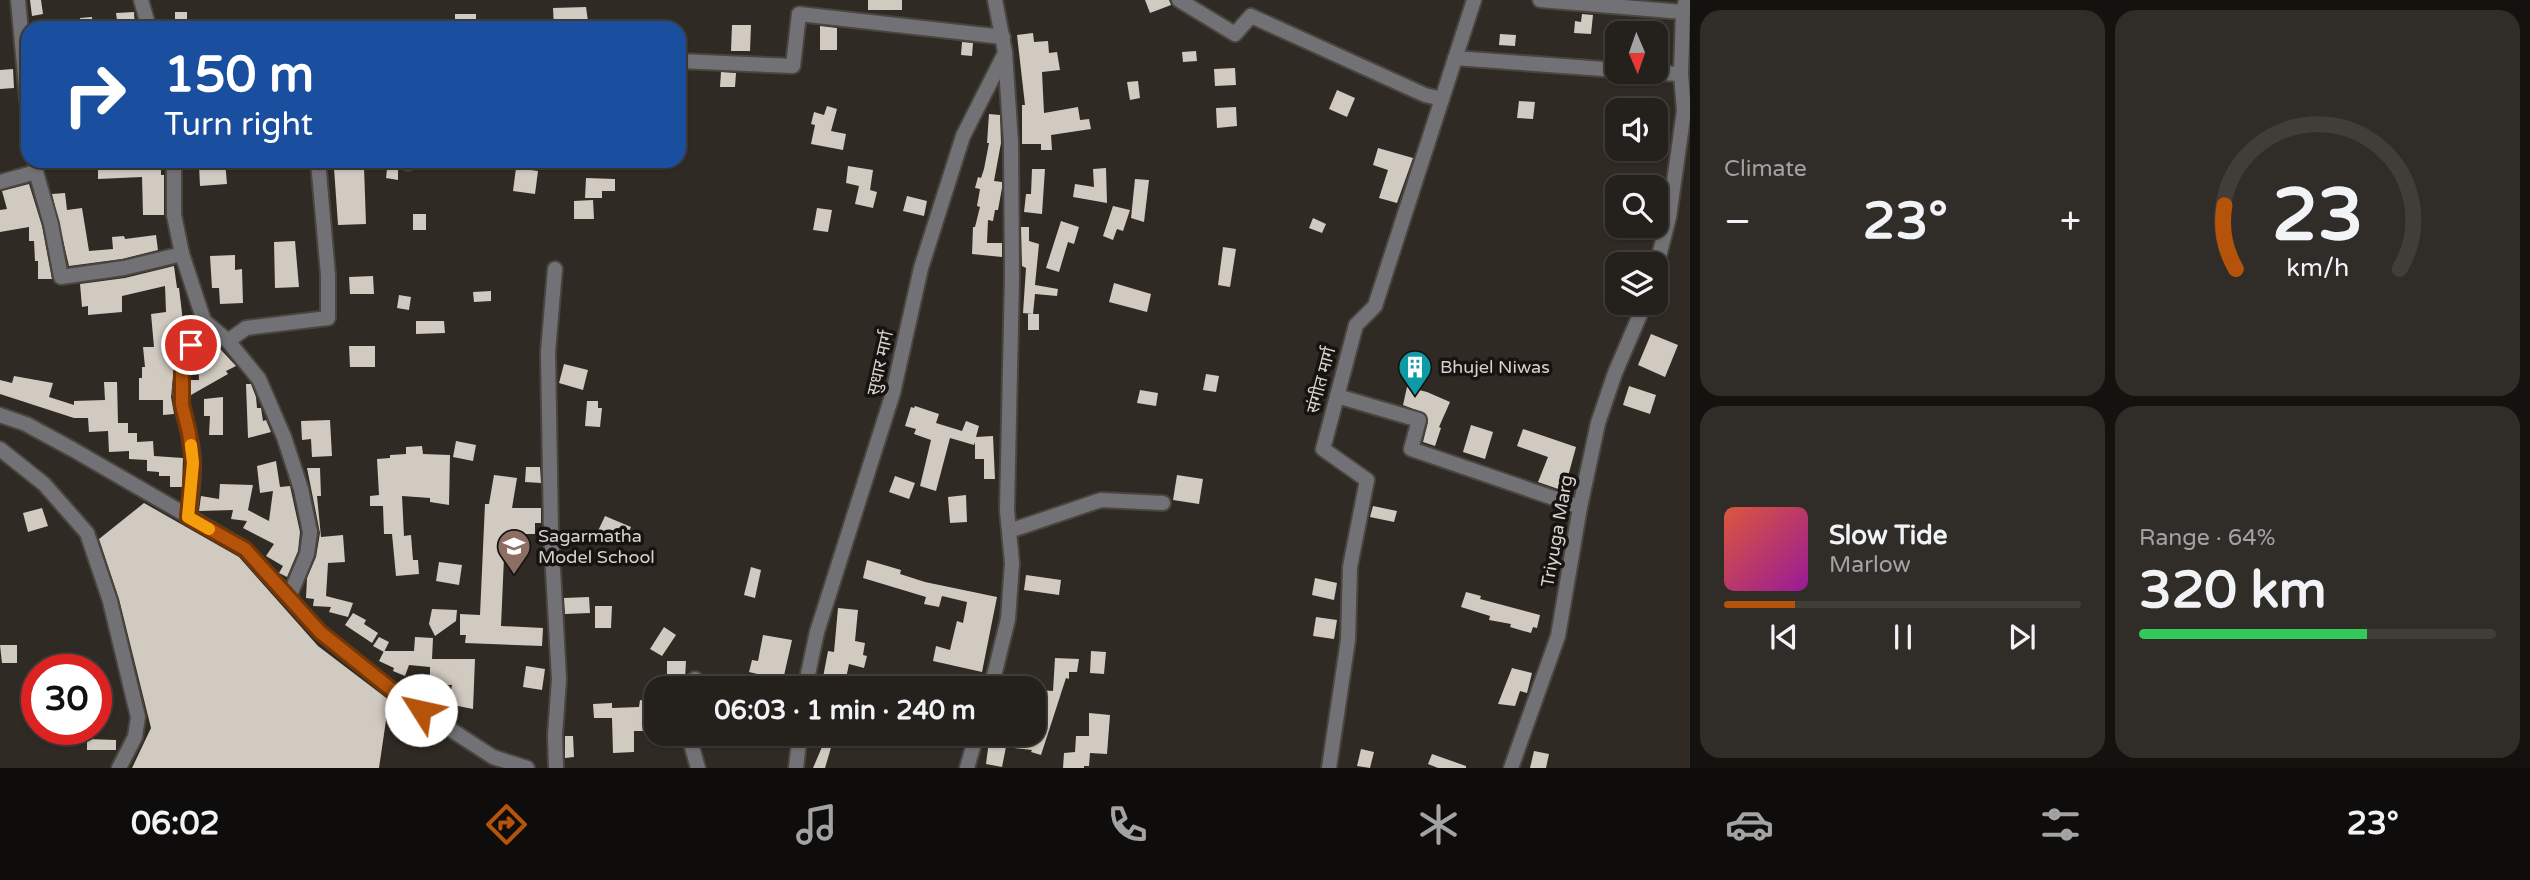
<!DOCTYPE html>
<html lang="en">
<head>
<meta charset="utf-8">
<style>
	body { margin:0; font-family:"Varela Round","Noto Sans Devanagari",sans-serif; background:#302d28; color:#f1f3f6; height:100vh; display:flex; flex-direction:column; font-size:26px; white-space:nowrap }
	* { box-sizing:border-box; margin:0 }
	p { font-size:23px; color:#a3a3a3 }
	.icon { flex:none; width:38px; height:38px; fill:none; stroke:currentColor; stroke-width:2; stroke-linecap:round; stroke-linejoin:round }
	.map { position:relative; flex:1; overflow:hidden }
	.sheet { display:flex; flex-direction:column; gap:10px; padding:10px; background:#14120f; width:840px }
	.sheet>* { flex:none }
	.top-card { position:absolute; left:21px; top:21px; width:665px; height:147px; border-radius:21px; box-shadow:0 2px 5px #0004,0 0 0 2px #413e3a; background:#1a4fa0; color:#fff; overflow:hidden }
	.needle { width:46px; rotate:178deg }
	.tools { position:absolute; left:1605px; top:21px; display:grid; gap:14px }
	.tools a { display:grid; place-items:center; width:63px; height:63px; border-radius:14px; background:#24201b; box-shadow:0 2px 5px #0004,0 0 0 2px #413e3a; font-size:35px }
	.speed { position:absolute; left:21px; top:654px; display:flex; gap:14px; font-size:35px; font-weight:700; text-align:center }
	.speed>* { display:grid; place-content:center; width:91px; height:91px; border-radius:50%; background:#24201b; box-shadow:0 2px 5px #0004,0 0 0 2px #413e3a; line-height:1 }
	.speed .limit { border:10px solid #d22; background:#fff; color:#111 }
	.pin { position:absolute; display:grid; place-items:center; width:60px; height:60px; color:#fff; margin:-30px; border:4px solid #fff; border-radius:50%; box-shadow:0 2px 7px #0007 }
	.me { position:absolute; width:77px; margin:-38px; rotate:305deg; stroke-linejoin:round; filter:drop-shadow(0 0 5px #0008) }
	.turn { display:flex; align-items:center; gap:24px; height:147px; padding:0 28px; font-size:32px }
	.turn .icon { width:91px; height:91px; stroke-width:2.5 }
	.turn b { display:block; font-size:49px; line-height:60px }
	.big { font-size:52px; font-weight:800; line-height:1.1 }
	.sheet .widget { flex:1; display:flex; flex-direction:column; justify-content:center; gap:10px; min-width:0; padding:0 24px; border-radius:21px; background:#302d28 }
	.sheet .dial { align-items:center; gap:0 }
	.dial svg { height:182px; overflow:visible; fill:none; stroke:#413e3a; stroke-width:7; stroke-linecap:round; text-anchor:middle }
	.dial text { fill:#f1f3f6; stroke:none }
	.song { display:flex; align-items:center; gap:21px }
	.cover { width:84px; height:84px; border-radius:10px; background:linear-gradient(135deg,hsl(10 70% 55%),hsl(300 70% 35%)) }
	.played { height:7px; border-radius:4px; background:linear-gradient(90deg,#b45309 20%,#413e3a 20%) }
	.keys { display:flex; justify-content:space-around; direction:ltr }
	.heat { display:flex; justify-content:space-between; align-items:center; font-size:38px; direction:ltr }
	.charge { height:10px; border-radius:5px; background:linear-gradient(90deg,#34c759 64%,#413e3a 0) }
	.sheet .tiles { flex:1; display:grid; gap:10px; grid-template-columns:repeat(2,1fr) }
	.trip { position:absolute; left:644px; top:676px; width:402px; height:70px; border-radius:21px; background:#24201b; box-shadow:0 2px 5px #0004,0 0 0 2px #413e3a; font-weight:800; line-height:70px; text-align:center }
	.tab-bar { display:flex; height:112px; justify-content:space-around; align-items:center; background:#0e0d0b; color:#a3a3a3 }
	.tab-bar .icon { width:49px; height:49px }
	.tab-bar .selected { color:#b45309 }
	.tab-bar b { font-size:32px; color:#f1f3f6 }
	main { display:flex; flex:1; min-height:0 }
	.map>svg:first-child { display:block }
	.building { fill:#d1cac1 }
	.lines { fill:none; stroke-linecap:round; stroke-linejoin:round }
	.street-casing { stroke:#4b453f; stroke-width:18 }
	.street { stroke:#727276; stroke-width:14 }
	.route-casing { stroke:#753606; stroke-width:18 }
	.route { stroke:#b45309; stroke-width:12 }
	.slow { stroke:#f59e0b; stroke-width:12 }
	.labels { text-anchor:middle; stroke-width:7; stroke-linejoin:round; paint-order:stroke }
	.street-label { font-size:18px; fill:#d6d2ce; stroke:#161310 }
	.poi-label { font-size:18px; fill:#d6d2ce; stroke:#161310; text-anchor:start }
</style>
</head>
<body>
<main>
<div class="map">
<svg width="1690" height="768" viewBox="0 0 1690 768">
	<rect width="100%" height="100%" fill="#302a24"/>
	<g class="building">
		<polygon points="30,0 41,0 43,14 32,16"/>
		<rect x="868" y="0" width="34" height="10"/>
		<polygon points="1145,0 1169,0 1171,5 1150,13"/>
		<polygon points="586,7 589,28 554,28 553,8"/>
		<polygon points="134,12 135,28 118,28 116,13"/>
		<rect x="175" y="12" width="12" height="16"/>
		<rect x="455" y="14" width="21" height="14"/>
		<polygon points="1582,14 1593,15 1591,34 1574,33 1575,21 1581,22"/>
		<polygon points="92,17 93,28 81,28 80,18"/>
		<polygon points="732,25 751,25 750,51 731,51"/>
		<polygon points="820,26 837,28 837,50 820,50"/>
		<polygon points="1033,33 1034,42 1048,41 1049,53 1057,52 1060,70 1042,72 1044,113 1078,107 1080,120 1089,119 1091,129 1051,135 1052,150 1041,150 1041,144 1022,144 1022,105 1025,105 1017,35"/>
		<polygon points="1500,34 1516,35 1515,46 1499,45"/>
		<polygon points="962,42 973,43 972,56 961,55"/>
		<polygon points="1196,51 1197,61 1183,62 1182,52"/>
		<polygon points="1235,68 1236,85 1215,86 1214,69"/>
		<polygon points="13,69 14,88 0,89 0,70"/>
		<polygon points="721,72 736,73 735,87 720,87"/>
		<polygon points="1138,81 1140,98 1130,100 1127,82"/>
		<polygon points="1337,90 1355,98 1347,117 1329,109"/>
		<polygon points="1519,101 1535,102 1533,119 1517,118"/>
		<polygon points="827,106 837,109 831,131 846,134 843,150 811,144 815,125 811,124 814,112 824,115"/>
		<polygon points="1236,107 1237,126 1217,128 1216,108"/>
		<polygon points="989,114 1000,115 1001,143 994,181 1002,182 1002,188 998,210 995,210 993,221 988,220 987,243 1002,243 1002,257 972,254 973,227 975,227 980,207 977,206 980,189 975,188 978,177 981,178 984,169 989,143 987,143"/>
		<polygon points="1378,148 1413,158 1397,203 1379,198 1388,170 1373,165"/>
		<polygon points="98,161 114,161 114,166 161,163 161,175 164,175 164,215 143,215 142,177 98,179"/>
		<polygon points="210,161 225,161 227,184 200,186 199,165 210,165"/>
		<polygon points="388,161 398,161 398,180 386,178"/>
		<polygon points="848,166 873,170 870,190 877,192 873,208 855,204 859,186 846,183"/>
		<polygon points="364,167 366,224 338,225 334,168"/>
		<polygon points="516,168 538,171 535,194 513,191"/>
		<polygon points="1106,168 1107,203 1073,197 1075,184 1094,187 1093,169"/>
		<polygon points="1032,169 1045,169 1042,214 1024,212 1026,194 1031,194"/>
		<polygon points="586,178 615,179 615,191 602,191 602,198 585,198"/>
		<polygon points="1135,179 1149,180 1144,222 1131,218"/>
		<polygon points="29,184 42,226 52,279 38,279 38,261 35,261 34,241 29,241 29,227 0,232 0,210 7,209 2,191"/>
		<polygon points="65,193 67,210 82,208 89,251 113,249 112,237 124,236 125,239 156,235 158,250 122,259 69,266 52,194"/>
		<polygon points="907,196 927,201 924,216 903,211"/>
		<polygon points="593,200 594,219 574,219 574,201"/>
		<polygon points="1113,206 1130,210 1123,231 1117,229 1113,240 1103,236"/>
		<polygon points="817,208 832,210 828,232 813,230"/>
		<rect x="413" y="214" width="13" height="16"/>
		<polygon points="1313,218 1326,224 1322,233 1309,228"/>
		<polygon points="1061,221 1079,227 1074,244 1068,242 1059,272 1046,268"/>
		<polygon points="1021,227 1029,227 1029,241 1039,244 1035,285 1058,289 1057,296 1035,294 1033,314 1023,313 1026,268 1022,266"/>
		<polygon points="295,241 299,287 275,288 274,242"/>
		<polygon points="1223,247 1236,249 1230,287 1218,285"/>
		<polygon points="235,255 235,270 242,269 243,303 220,304 219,288 212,288 210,256"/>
		<polygon points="174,266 177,288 179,288 185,338 183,341 173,342 175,365 171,397 174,414 163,415 163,400 139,400 139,378 142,378 142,367 145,367 143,347 154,347 151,314 166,312 165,286 122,296 122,312 88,315 88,306 82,307 80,284 125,278"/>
		<polygon points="373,276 374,294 350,294 349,277"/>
		<polygon points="1114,283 1151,294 1147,312 1109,302"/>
		<polygon points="491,291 491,301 474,302 473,292"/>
		<polygon points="399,295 411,297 409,310 397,308"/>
		<rect x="1028" y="314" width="11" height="16"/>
		<polygon points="416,321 444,321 445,333 416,334"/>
		<polygon points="1651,334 1678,345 1665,377 1638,365"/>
		<polygon points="210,338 236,366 226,371 228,374 191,395 191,380 199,380 198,362 211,361 202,348"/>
		<polygon points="349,346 375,346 375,367 350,367"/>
		<polygon points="564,364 588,370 583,390 559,383"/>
		<polygon points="1206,374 1219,376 1216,392 1203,390"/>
		<polygon points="14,376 53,383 49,397 74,405 74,401 105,400 104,382 117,382 118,423 128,423 128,433 137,433 137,442 153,441 154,456 183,458 182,487 170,487 170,476 159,476 159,472 147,471 147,460 129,459 129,451 109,452 108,431 89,432 88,418 74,418 0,394 0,380 12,383"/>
		<polygon points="246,384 251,384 256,397 257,408 261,408 263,421 266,420 271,432 248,438"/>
		<polygon points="1629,386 1656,395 1650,414 1623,405"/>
		<polygon points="1407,387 1427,392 1450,402 1439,427 1441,428 1435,446 1423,442 1428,422 1426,414 1403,405"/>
		<polygon points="1140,390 1158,393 1156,406 1137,403"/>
		<polygon points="223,397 223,435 209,435 210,416 204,416 204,399"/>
		<polygon points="587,401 598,401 598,408 602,408 600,427 585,426"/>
		<polygon points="915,406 939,414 936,423 962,431 966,421 979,426 976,437 993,436 995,479 984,479 984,459 975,459 975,442 974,445 950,438 936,491 920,486 931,440 914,434 916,429 905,426 911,407 914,408"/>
		<polygon points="330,420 332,456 312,457 311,439 302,440 301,421"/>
		<polygon points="1471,425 1493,432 1485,459 1463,452"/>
		<polygon points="1523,429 1576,447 1564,491 1538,482 1548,457 1517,446"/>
		<polygon points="456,441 476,445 473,461 453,457"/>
		<polygon points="422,446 423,454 450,455 449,505 430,502 430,498 402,496 404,536 411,535 413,560 418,560 419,574 396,576 392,534 384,534 383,506 370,506 370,496 379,495 377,459 390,458 390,455 406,454 406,447"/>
		<polygon points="276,461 280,487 290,486 300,532 298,551 287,577 279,573 283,566 266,556 274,544 243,528 247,521 231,519 233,510 199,511 201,496 219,499 220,484 253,485 248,510 269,521 273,491 260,493 257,466"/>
		<polygon points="526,467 540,467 541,483 525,482"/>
		<polygon points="307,468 320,468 321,496 317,496 321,537 343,535 345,562 328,563 326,596 353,603 348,617 329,612 331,607 313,606 314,599 306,598 307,578 316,557 320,533"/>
		<polygon points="494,475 517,478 512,508 541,508 541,523 535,523 535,534 505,534 501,626 543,628 542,646 465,643 466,635 460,635 460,614 480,615 485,504 489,504"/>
		<polygon points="1177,475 1203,479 1199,504 1173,500"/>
		<polygon points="895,476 915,483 909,499 889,492"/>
		<polygon points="966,495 967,522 950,523 948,497"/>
		<polygon points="144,503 239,557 318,646 389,700 379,768 132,768 151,728 119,599 99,539"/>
		<polygon points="1373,506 1397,511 1394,522 1370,517"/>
		<polygon points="42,508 48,526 28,532 23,513"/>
		<polygon points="605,516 631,527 624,543 598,531"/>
		<polygon points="867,560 901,570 900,574 925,582 997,597 982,672 933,661 936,646 950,650 957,621 963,623 967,602 942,596 939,607 924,604 926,597 863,578"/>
		<polygon points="439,562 462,565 459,585 436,581"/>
		<polygon points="751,567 761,570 755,598 744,595"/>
		<polygon points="1026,575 1061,580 1059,595 1024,590"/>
		<polygon points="1315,578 1337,583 1334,600 1312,595"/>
		<polygon points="1466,592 1481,596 1480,599 1540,615 1537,628 1533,627 1531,633 1520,630 1510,627 1511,624 1489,620 1490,616 1461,607"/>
		<polygon points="589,597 590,613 565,614 564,598"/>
		<polygon points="595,606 612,606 611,628 595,628"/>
		<polygon points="838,608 858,610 855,641 865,643 863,655 867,656 864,668 849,664 844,688 821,688 828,651 834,652"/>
		<polygon points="432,609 457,610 456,621 435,636 429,624"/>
		<polygon points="353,613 366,620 364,624 378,633 372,643 345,625"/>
		<polygon points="1316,617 1337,620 1334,639 1313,636"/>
		<polygon points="664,627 676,635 662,656 650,649"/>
		<polygon points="763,635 792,640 783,680 749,672 752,660 758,661"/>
		<polygon points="379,637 389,642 384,652 373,646"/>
		<polygon points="415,637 433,638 432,659 475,659 473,709 448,704 452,685 430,684 430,667 409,665 405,676 393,671 394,668 379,661 384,651 414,651"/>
		<polygon points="0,645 17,645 17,663 2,663"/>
		<polygon points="1091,651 1106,652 1104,674 1090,673"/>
		<polygon points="1055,658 1079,659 1077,672 1069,672 1069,679 1066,678 1041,755 1031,752 1032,750 1006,747 1002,767 986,764 990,733 1034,733 1034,707 1039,708 1040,690 1053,691"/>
		<polygon points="667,661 686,661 685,679 667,679"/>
		<polygon points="526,666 545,669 542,690 523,687"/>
		<polygon points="1512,668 1532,673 1527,693 1520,691 1515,706 1498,704"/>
		<polygon points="640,700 656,703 656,731 634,731 634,752 613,753 612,718 594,718 593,704 612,703 612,715 612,708 639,707"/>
		<polygon points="1089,713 1110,715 1107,754 1090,753 1089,766 1084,766 1084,768 1063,768 1064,753 1075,752 1076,736 1089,736"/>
		<polygon points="828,733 835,734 825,768 813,768"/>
		<polygon points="565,736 573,736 574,757 565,758"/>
		<polygon points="87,739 116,740 116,750 87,750"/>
		<polygon points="1361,749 1374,752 1370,768 1357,766"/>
		<polygon points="1534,751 1549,754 1546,768 1530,768"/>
		<polygon points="1432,754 1466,766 1466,768 1438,768 1428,764"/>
	</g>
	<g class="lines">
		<defs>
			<g id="street">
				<polyline points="18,0 28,109"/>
				<polyline points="141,0 149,28"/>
				<polyline points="1179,0 1235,34 1251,16 1425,95 1442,99"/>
				<polyline points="1540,0 1683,12"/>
				<polyline points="1455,58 1617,70"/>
				<polyline points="679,61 793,66 799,14 1003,37"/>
				<polyline points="1634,72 1681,74"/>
				<polyline points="35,161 36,172 51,224 61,277 124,268 182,254"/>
				<polyline points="174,161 174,215 182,254 204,321 228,341 259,379 284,437 301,489 310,532 307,554 289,597"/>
				<polyline points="408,163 408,161"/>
				<polyline points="0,182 36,172"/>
				<polyline points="1656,268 1669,217 1684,111 1681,74 1683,12 1686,0"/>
				<polyline points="555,269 548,352 551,533 559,679 555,735 556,768"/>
				<polyline points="228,341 246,328 328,318 328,275 318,161"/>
				<polyline points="1337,396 1419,420 1411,449 1580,507"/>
				<polyline points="0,415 26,424 72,449 245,549 320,632 402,698 493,757 527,768"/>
				<polyline points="0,449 44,484 87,533 110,601 138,717 135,737 119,768"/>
				<path d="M189 517C190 499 194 480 193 462 193 444 187 427 183 409 175 377 190 348 204 321"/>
				<polyline points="1009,531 1101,500 1163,503"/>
				<polyline points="691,688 695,679"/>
				<polyline points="805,688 817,632 893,393 921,268 963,136 1005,53"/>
				<polyline points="991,688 1008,619 1012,563 1007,510 1012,277 1011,143 1005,52 995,0"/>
				<polyline points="688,733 698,768"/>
				<polyline points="796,768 800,733"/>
				<polyline points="967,768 977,733"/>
				<polyline points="1329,768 1348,640 1350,567 1367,480 1323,449 1356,325 1375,306 1474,0"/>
				<polyline points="1511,768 1558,636 1580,507 1598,423 1615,373 1645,303"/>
			</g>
		</defs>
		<use href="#street" class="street-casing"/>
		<use href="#street" class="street"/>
	</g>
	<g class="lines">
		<defs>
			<polyline id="route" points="191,345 182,372 182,405 189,433 193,463 188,517 245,549 320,632 402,698 421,710"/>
		</defs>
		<use href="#route" class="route-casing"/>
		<use href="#route" class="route"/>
		<polyline class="slow" points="191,445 193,463 188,517 209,529"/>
	</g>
	<defs>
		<symbol id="building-pin" viewBox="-11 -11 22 30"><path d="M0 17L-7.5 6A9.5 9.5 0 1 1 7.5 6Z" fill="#0f9aa8" stroke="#161310"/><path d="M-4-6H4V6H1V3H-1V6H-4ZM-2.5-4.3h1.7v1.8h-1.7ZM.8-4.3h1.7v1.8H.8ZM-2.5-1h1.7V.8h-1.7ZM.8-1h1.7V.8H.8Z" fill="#fff"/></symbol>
		<symbol id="school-pin" viewBox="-11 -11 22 30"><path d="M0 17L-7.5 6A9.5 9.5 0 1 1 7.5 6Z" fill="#8d6e63" stroke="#161310"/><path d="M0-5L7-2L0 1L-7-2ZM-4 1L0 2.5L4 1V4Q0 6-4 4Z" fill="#fff"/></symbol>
	</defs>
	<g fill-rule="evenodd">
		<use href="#building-pin" x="1396" y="348" width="38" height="52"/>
		<use href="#school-pin" x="495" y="527" width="38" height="52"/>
	</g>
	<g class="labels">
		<g class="street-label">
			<text transform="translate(880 363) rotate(-77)" y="6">सुधार मार्ग</text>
			<text transform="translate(1321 380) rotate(-75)" y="6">संगीत मार्ग</text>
			<text transform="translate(1557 531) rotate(-80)" y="6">Triyuga Marg</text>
		</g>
		<g class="poi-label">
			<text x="1440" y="373">Bhujel Niwas</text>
			<text x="538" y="542">Sagarmatha<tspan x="538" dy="21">Model School</tspan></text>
		</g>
	</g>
</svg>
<div class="tools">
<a><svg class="needle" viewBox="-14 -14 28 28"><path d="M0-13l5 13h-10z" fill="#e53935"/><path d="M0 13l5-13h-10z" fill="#a3a3a3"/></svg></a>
<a><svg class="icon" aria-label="sound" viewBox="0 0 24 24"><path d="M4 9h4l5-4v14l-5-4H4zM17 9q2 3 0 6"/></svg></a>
<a><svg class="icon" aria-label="search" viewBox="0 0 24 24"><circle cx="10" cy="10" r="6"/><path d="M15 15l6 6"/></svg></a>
<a><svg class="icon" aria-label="layers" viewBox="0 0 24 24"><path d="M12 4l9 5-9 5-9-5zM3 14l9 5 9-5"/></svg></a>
</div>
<div class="speed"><div class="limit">30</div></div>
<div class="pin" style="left:191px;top:345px;background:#d93025"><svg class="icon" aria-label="arrive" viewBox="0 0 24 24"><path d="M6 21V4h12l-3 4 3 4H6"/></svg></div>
<svg class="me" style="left:421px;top:710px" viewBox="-20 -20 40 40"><circle r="19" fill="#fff"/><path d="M0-13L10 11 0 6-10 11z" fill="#b45309"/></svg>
<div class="trip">06:03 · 1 min · 240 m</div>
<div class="top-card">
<div class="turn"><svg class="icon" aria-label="right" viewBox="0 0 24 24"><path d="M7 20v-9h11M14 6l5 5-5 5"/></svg><div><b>150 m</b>Turn right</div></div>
</div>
</div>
<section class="sheet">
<div class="tiles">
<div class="widget"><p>Climate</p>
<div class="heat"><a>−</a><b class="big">23°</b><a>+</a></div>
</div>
<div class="widget dial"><svg viewBox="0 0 100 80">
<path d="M14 69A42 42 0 1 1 86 69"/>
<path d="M14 69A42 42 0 0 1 9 41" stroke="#b45309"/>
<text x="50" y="56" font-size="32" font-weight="700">23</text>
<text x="50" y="72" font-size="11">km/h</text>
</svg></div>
<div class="widget">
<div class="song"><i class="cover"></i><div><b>Slow Tide</b><p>Marlow</p></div></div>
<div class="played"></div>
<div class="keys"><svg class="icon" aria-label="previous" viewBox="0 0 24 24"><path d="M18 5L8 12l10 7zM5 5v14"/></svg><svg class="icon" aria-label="pause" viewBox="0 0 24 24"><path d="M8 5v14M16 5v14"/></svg><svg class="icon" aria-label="next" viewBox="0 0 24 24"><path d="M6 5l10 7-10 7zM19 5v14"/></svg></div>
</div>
<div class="widget"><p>Range · 64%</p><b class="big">320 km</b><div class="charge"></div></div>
</div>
</section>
</main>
<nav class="tab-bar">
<b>06:02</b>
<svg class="icon selected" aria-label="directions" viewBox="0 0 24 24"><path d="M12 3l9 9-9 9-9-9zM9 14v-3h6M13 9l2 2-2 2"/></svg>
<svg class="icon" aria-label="music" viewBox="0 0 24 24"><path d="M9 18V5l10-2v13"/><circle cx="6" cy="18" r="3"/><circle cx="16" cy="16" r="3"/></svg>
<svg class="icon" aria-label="phone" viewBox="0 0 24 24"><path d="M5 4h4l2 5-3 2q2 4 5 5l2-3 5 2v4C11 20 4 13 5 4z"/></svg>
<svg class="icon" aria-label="climate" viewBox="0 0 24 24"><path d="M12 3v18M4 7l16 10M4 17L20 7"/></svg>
<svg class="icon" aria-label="car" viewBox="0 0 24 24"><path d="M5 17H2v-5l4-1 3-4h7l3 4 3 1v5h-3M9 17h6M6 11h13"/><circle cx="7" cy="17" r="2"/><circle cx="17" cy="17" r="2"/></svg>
<svg class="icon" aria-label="filters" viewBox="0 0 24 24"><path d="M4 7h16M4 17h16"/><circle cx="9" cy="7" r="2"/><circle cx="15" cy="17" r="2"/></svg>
<b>23°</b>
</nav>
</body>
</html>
